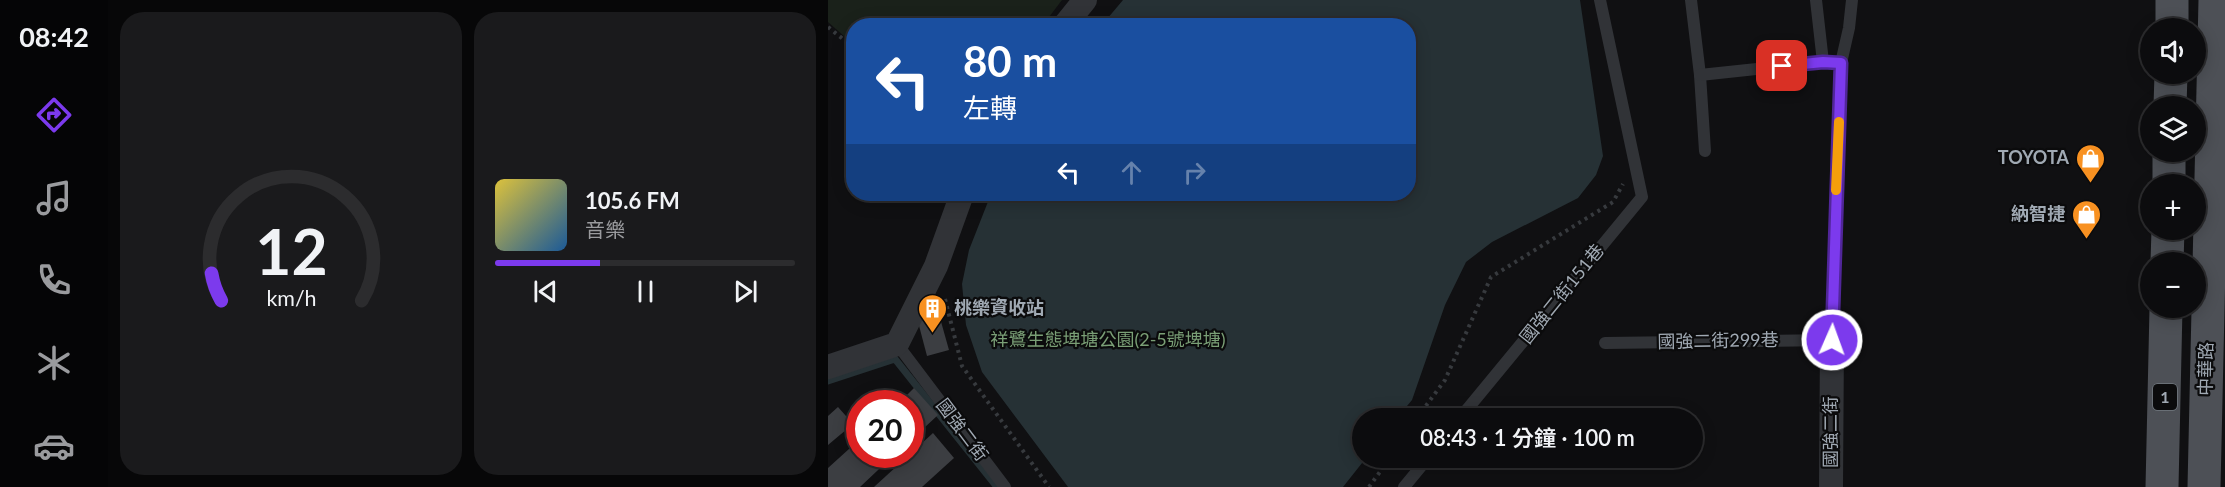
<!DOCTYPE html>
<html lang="zh-TW">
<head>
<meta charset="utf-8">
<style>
	body { margin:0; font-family:Lato,"Noto Sans TC",sans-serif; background:#1a1a1c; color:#f1f3f6; height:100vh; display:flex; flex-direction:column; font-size:22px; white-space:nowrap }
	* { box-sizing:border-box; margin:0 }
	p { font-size:20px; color:#9a9b9e }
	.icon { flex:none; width:33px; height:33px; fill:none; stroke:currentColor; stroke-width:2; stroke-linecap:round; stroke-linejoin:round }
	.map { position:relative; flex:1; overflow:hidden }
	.panel { display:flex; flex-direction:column; gap:12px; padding:12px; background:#070708; width:720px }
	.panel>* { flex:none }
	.top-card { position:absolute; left:18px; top:18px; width:570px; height:183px; border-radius:24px; box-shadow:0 3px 15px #0003,0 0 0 2px #2c2c2e; background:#1a4fa0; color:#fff; overflow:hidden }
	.tools { position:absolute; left:1312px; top:18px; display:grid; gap:12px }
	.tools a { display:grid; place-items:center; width:66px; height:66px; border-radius:50%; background:#0c0c0e; box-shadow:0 3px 15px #0003,0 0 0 2px #2c2c2e; font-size:30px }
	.speed { position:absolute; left:18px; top:390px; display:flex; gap:12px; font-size:30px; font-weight:700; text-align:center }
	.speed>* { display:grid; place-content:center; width:78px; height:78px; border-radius:50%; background:#0c0c0e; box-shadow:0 3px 15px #0003,0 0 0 2px #2c2c2e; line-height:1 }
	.speed .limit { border:9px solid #d22; background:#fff; color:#111 }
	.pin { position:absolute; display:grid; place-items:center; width:51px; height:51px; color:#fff; margin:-26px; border-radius:12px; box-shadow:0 3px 9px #0006 }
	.me { position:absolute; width:66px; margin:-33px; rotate:2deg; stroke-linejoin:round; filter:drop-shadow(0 0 4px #0008) }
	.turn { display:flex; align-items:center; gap:21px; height:126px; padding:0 18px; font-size:27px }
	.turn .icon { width:78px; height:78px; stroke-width:2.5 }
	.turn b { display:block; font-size:42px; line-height:51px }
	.lanes { display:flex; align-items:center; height:57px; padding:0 18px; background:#0003; justify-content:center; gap:30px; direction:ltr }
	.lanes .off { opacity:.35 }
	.panel .card { flex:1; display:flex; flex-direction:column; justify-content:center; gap:9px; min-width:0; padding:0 21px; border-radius:24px; background:#1a1a1c }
	.panel .dial { align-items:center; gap:0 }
	.dial svg { height:156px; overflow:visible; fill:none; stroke:#2c2c2e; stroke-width:7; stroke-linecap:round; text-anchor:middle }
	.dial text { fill:#f1f3f6; stroke:none }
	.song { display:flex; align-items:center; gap:18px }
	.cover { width:72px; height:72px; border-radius:9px; background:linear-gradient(135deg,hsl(50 70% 55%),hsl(210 70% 35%)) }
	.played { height:6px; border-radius:3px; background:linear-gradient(90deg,#7c3aed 35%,#2c2c2e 35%) }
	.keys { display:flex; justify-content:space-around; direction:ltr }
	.panel .tiles { flex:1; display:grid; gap:12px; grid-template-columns:repeat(2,1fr) }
	.trip { position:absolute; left:524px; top:408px; width:351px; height:60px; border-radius:30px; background:#0c0c0e; box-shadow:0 3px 15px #0003,0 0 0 2px #2c2c2e; font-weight:600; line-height:60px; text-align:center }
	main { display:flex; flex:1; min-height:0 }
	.dock { display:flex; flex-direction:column; width:108px; justify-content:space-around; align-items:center; background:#050506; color:#9a9b9e }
	.dock .icon { width:42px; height:42px }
	.dock .current { color:#7c3aed }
	.dock b { font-size:27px; color:#f1f3f6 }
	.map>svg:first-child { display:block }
	.green { fill:#1a211a }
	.water { fill:#263135 }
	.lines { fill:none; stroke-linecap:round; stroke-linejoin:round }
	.stream { stroke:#263135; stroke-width:7 }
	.building { fill:#3c3e42 }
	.path { stroke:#373a3e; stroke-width:4; stroke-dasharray:3 4.5; stroke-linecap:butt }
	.lane { stroke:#313337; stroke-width:12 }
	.street { stroke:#313337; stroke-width:24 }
	.primary { stroke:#4d5056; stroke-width:33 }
	.route-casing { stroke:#51269a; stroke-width:15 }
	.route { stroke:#7c3aed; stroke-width:10 }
	.slow { stroke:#f59e0b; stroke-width:10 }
	.labels { text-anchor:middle; stroke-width:4.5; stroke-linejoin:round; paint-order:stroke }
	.shield { fill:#0b0b0c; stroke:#737a81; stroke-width:1.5 }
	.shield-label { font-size:16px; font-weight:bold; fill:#a0a9b3 }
	.poi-label { font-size:18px; font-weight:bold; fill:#a0a9b3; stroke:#0b0b0c; text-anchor:end }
	.street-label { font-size:18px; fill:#a0a9b3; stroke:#0b0b0c }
	.park-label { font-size:18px; fill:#7a9f76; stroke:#0b0b0c }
</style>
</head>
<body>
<main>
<nav class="dock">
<b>08:42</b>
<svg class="icon current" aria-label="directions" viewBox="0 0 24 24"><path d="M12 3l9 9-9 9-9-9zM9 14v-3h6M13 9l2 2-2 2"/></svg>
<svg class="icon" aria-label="music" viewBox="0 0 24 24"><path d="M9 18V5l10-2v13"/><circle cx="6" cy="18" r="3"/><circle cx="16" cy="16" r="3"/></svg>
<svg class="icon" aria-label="phone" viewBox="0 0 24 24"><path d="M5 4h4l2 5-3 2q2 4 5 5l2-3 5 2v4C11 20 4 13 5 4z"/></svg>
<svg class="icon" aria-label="climate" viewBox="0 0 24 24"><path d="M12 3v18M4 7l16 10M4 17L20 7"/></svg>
<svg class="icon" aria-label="car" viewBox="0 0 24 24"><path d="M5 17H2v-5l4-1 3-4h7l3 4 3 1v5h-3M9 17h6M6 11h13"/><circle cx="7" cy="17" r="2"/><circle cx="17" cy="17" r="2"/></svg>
</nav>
<section class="panel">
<div class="tiles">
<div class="card dial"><svg viewBox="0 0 100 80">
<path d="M14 69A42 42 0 1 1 86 69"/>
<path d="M14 69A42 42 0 0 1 9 55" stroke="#7c3aed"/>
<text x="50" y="56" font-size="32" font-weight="700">12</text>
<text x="50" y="72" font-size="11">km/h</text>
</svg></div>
<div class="card">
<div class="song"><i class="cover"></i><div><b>105.6 FM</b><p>音樂</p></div></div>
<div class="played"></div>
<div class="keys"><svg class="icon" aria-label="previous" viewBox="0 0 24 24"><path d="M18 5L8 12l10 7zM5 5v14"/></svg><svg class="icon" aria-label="pause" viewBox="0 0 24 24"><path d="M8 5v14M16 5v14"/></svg><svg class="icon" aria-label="next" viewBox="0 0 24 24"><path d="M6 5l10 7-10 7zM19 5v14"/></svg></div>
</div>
</div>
</section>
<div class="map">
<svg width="1397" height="487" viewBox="0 0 1397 487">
	<rect width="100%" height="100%" fill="#101012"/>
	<polygon class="green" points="0,0 234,0 215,25 26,26 25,44 0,22"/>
	<polygon class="water" points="295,0 752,0 775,156 768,175 750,198 664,242 638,262 617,305 584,400 569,418 534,418 534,458 538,458 515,487 240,487 154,372 138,325 134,284 141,250 163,194 580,194 580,26 274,25"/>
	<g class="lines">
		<polyline class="stream" points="0,381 67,359 169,487"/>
	</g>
	<g class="building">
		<polygon points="110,311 121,350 99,356 89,318"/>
		<polygon points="86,388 110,415 82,441 82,404 70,404"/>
		<polygon points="10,407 25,424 0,445 0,416"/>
		<polygon points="105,433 126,458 94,487 46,487"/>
		<polygon points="32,439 32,454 67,454 32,487 0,487 0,468"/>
	</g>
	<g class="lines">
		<g class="path">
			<polyline points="0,27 26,48"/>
			<polyline points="117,299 134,366 221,487"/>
			<polyline points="589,418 617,380 663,277 785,202 795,184"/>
			<polyline points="541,487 562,458"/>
		</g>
		<g class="lane">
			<polyline points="863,0 872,75 877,151"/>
			<polyline points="988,0 995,62"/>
			<polyline points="872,75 995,62 1013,63"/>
			<polyline points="777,343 1004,340 1013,63 1021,28 1024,0"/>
			<polyline points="69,344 177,487"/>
			<polyline points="632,418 814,197 772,0"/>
			<polyline points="576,487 600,458"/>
		</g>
		<g class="street">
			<polyline points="236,26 257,0"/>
			<polyline points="0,367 69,344 108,266 134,194"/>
			<polyline points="1003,487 1004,340"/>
		</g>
		<g class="primary">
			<polyline points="1344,28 1344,0"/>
			<polyline points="1342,106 1343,74"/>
			<polyline points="1341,184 1341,152"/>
			<polyline points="1339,262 1340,230"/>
			<polyline points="1334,487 1338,308"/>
			<polyline points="1376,487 1387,0"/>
		</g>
	</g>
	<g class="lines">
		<defs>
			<polyline id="route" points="954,66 995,62 1013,63 1004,340"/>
		</defs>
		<use href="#route" class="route-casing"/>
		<use href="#route" class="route"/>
		<polyline class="slow" points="1008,190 1011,122"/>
	</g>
	<defs>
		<symbol id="shop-pin" viewBox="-11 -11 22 30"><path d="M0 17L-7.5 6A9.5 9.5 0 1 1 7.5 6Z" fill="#f89121" stroke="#0b0b0c"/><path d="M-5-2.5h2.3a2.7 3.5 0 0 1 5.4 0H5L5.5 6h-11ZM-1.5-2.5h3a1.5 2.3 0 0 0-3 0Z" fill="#fff"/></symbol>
		<symbol id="building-pin" viewBox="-11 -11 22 30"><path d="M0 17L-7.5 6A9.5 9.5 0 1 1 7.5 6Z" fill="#f89121" stroke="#0b0b0c"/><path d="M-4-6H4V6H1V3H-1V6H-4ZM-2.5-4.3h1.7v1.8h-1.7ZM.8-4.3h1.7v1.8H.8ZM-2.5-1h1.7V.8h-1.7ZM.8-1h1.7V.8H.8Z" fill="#fff"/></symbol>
	</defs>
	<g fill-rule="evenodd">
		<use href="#shop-pin" x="1246" y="142" width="33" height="45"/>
		<use href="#shop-pin" x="1242" y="198" width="33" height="45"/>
		<use href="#building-pin" x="88" y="292" width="33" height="45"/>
	</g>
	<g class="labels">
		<rect class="shield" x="1325" y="384" width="24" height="26" rx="4.5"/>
		<g class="shield-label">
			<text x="1337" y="403">1</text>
		</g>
		<g class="poi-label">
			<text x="1241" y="164">TOYOTA</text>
			<text x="1237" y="220">納智捷</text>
			<text x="126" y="314" text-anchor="start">桃樂資收站</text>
		</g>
		<g class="street-label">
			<text transform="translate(734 294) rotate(-51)" y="6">國強二街151巷</text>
			<text transform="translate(890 341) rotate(-1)" y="6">國強二街299巷</text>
			<text transform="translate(1378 369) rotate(-89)" y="6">中華路</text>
			<text transform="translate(134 430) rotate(53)" y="6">國強二街</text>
			<text transform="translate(1003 432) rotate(-90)" y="6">國強二街</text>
		</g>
		<g class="park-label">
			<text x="280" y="346">祥鷺生態埤塘公園(2-5號埤塘)</text>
		</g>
	</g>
</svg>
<div class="tools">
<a><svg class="icon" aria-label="sound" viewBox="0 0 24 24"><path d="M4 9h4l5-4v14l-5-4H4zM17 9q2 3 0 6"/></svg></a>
<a><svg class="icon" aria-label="layers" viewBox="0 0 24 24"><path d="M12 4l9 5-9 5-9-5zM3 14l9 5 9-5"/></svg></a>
<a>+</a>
<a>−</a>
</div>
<div class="speed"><div class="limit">20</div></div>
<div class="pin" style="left:954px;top:66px;background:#d93025"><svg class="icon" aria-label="arrive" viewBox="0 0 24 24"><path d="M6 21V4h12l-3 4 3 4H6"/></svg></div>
<svg class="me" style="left:1004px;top:340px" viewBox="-20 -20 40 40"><circle r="17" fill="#7c3aed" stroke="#fff" stroke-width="3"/><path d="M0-11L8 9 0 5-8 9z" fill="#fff"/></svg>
<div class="trip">08:43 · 1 分鐘 · 100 m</div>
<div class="top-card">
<div class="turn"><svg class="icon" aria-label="left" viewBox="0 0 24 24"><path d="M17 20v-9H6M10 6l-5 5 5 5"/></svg><div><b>80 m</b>左轉</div></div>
<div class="lanes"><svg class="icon" aria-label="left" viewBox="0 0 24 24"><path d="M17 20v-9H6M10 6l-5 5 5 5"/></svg><svg class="icon off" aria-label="ahead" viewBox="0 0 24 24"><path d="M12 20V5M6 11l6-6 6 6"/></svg><svg class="icon off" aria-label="right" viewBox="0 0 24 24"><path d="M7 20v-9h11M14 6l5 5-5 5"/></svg></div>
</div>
</div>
</main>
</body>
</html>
